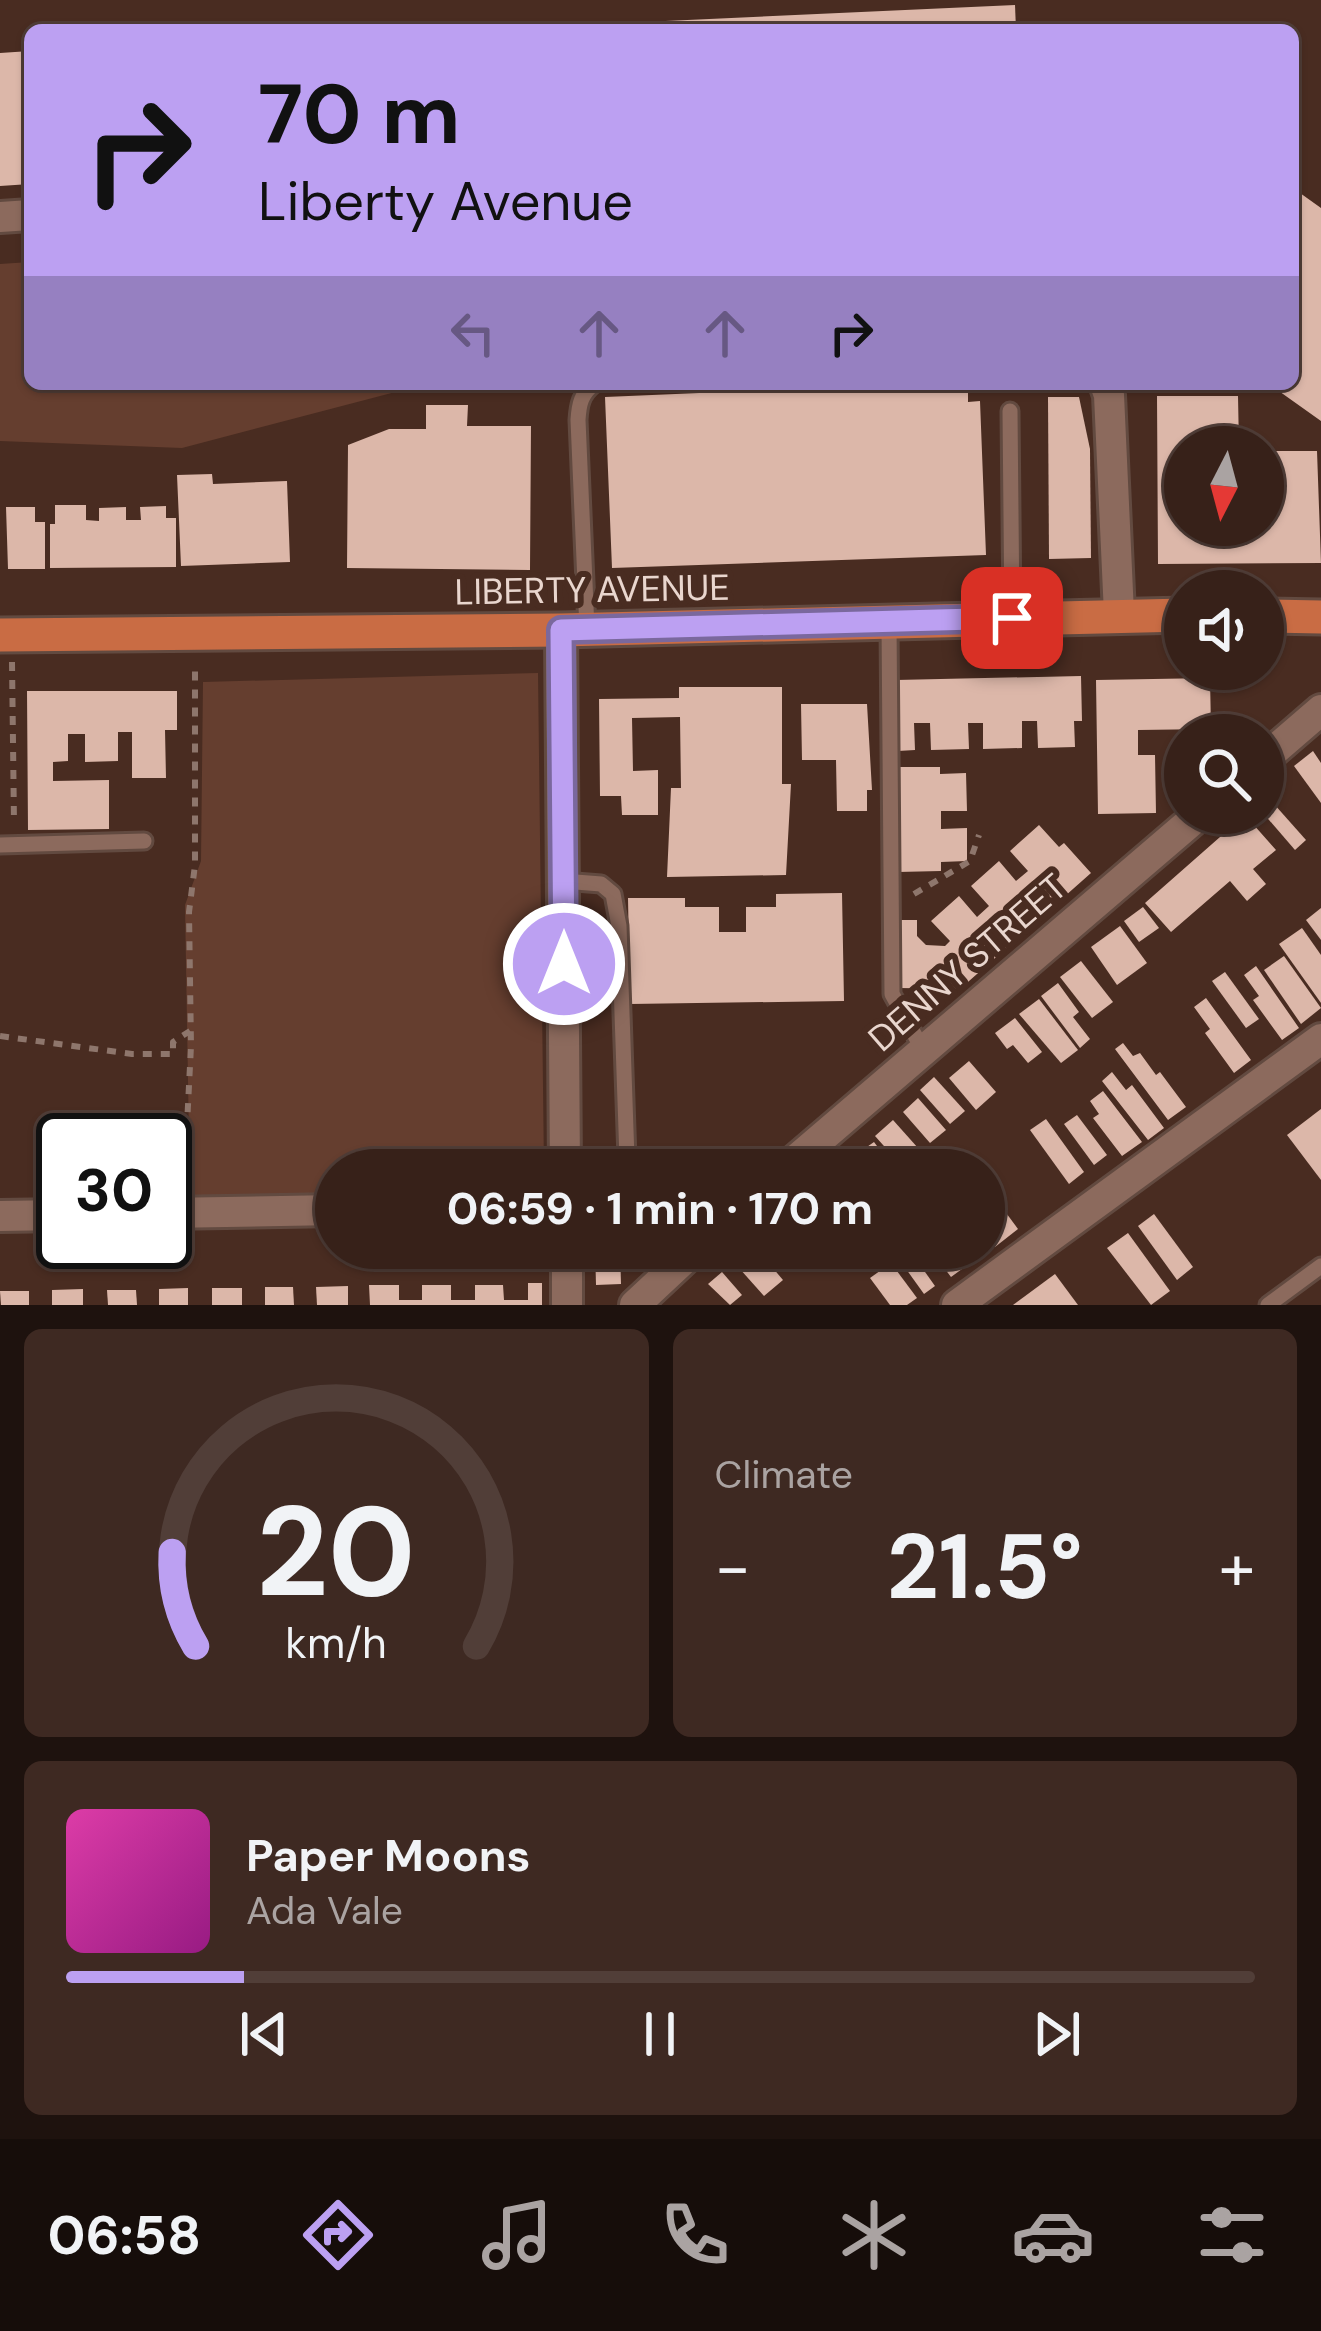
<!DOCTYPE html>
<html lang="en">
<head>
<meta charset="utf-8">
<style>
	body { margin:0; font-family:"DM Sans",sans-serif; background:#3e2922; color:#f1f3f6; height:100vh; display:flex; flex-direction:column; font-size:45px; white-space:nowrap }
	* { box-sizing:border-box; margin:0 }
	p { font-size:39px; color:#aaa3a2 }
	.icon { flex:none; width:66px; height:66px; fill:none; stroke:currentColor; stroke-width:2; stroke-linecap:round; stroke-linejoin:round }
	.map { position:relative; height:1305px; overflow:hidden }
	.drawer { display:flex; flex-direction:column; gap:24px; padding:24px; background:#1e120e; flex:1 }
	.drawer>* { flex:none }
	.hud { position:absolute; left:24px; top:24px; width:1275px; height:366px; border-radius:18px; box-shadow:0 3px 9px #0004,0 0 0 3px #513e38; background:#bca0f2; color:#111; overflow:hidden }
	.needle { width:78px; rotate:186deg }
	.fabs { position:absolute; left:1164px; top:426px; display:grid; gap:24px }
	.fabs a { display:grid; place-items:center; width:120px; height:120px; border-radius:50%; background:#372119; box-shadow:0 3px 9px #0004,0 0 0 3px #513e38; font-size:60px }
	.speed { position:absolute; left:36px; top:1113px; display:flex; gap:24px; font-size:60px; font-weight:700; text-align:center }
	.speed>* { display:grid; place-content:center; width:156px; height:156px; border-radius:50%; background:#372119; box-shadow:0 3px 9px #0004,0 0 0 3px #513e38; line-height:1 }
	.speed .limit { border:6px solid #111; border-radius:18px; background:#fff; color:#111 }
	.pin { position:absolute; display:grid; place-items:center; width:102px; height:102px; color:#fff; margin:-51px; border-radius:24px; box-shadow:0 6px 18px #0006 }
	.me { position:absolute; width:132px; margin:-66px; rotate:0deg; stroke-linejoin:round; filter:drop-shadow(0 0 9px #0008) }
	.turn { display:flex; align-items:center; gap:42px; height:252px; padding:0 36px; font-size:54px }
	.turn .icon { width:156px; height:156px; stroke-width:2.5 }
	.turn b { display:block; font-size:84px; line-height:102px }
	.lanes { display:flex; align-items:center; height:114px; padding:0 36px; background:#0003; justify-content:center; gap:60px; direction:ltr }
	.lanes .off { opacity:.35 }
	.big { font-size:90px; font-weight:700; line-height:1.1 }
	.drawer .card { flex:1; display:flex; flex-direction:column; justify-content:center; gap:18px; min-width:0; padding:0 42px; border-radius:18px; background:#3e2922 }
	.drawer .dial { align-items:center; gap:0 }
	.dial svg { height:312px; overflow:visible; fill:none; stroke:#513e38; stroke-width:7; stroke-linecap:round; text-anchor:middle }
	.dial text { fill:#f1f3f6; stroke:none }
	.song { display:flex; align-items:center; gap:36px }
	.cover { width:144px; height:144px; border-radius:18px; background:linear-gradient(135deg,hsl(320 70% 55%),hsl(310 70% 35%)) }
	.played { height:12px; border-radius:6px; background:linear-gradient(90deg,#bca0f2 15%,#513e38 15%) }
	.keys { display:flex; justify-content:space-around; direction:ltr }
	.heat { display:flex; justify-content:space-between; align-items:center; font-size:66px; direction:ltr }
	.drawer .tiles { flex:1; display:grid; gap:24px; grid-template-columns:1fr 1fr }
	.card:last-child { grid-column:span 2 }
	.trip { position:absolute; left:315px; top:1149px; width:690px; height:120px; border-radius:60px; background:#372119; box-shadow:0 3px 9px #0004,0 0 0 3px #513e38; font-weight:700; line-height:120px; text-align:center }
	.tab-bar { display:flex; height:192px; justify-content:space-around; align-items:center; background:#160d0a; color:#aaa3a2 }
	.tab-bar .icon { width:84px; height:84px }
	.tab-bar .active { color:#bca0f2 }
	.tab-bar b { font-size:54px; color:#f1f3f6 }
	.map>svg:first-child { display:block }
	.green { fill:#653e2f }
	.building { fill:#dcb7a9 }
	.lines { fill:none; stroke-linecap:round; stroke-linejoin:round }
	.service-casing { stroke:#624a40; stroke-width:21 }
	.minor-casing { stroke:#624a40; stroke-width:36 }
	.primary-casing { stroke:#624a40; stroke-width:39 }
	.path { stroke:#8e766c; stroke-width:6; stroke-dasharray:9 9; stroke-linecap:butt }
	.service { stroke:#8c6a5d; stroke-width:15 }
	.minor { stroke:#8c6a5d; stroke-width:30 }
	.primary { stroke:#c96c44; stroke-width:33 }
	.route-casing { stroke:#7a689d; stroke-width:30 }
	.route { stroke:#bca0f2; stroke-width:21 }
	.labels { text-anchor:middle; stroke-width:12; stroke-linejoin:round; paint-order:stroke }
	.street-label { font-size:36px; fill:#e9d6ce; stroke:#492c21 }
</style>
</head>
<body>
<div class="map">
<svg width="1321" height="1305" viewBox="0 0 1321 1305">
	<rect width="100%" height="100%" fill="#492c21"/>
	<g class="green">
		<polygon points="30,262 30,384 426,384 182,448 0,441 0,264"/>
		<polygon points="538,673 544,1170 336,1170 336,1196 190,1198 185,905 201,861 203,682"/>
	</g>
	<g class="building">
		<polygon points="1015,5 1016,30 556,30 556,26"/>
		<polygon points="30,51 30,184 0,186 0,53"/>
		<polygon points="1293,188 1321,208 1321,421 1269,384 1293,384"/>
		<polygon points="910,384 968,384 968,402 980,401 986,555 612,568 605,397"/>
		<polygon points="1157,396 1238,396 1239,447 1185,447 1185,525 1263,525 1263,451 1317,451 1321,563 1158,564"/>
		<polygon points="1048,397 1079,397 1090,449 1091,558 1049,559"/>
		<polygon points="426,405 468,405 467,426 531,426 530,570 347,568 348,445 389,429 426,429"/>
		<polygon points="212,474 213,484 287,481 290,562 181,566 177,475"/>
		<polygon points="55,505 86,505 86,520 99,521 99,508 126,507 126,520 141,520 140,507 166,506 166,518 176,518 176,567 50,568 50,524 55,524"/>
		<polygon points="6,507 35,507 35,522 45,522 45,569 8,569"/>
		<polygon points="1081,676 1082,721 1074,721 1075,747 1038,748 1037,721 1022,721 1022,748 983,749 983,723 968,723 969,749 931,750 930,723 914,723 915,750 898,751 896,680"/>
		<polygon points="1210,678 1211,729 1138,730 1138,755 1155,755 1156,813 1098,814 1096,680"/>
		<polygon points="679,687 782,687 782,784 791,784 786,875 667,877 671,788 681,788 680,717 632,718 633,771 658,770 658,815 622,815 621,796 600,796 599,699 679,698"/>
		<polygon points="27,691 177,691 177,730 165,730 166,778 132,778 132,732 118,732 118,761 85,762 85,734 68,734 68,761 53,762 53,781 109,780 109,829 28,830"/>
		<polygon points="801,704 867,704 872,790 867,790 867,811 837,811 836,760 802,760"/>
		<polygon points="1313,751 1321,763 1321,803 1294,766"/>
		<polygon points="897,767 940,767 940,774 966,773 967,811 941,811 941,829 967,828 967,861 941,862 941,871 898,872"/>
		<polygon points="1267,796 1306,840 1295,850 1263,813"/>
		<polygon points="1245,815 1276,850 1253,869 1266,884 1247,901 1230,881 1171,932 1145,903"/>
		<polygon points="1039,825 1059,847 1064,843 1091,873 960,989 899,988 900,920 917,920 917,936 926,945 945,946 950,941 931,921 959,896 977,917 989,906 971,886 999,861 1016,881 1028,871 1010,851"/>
		<polygon points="842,893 844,1001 630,1004 628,898 685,898 685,907 719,907 719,932 746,932 746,907 776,907 776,894"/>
		<polygon points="1143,907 1159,928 1139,942 1124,921"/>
		<polygon points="1321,908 1321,940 1306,920"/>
		<polygon points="1120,926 1147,963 1117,985 1091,947"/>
		<polygon points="1302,928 1321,955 1321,1003 1279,944"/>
		<polygon points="1284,956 1321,1008 1301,1024 1264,970"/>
		<polygon points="1081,961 1113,1002 1092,1018 1060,977"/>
		<polygon points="1256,966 1299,1028 1282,1040 1253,1000 1259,996 1244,975"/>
		<polygon points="1225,972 1259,1019 1246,1028 1212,981"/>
		<polygon points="1058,983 1079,1012 1073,1017 1090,1039 1080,1048 1041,996"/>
		<polygon points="1206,998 1251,1060 1234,1073 1205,1033 1210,1029 1194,1007"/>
		<polygon points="1039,999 1078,1050 1061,1063 1019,1014"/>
		<polygon points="1015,1018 1042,1052 1028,1063 1013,1045 1007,1049 995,1033"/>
		<polygon points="1123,1043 1133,1056 1140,1053 1156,1075 1160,1072 1186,1107 1168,1120 1115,1049"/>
		<polygon points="969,1061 996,1092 976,1110 949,1078"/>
		<polygon points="1112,1072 1126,1090 1132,1085 1164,1128 1148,1140 1102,1081"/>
		<polygon points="934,1077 965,1111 950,1124 920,1090"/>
		<polygon points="1103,1091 1142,1142 1122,1156 1093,1118 1099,1114 1090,1101"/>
		<polygon points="918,1098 946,1130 930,1143 903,1112"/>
		<polygon points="1321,1109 1321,1180 1287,1135"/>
		<polygon points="1077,1115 1107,1155 1094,1165 1064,1124"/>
		<polygon points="1046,1119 1084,1172 1069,1184 1030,1130"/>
		<polygon points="893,1120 918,1148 900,1164 875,1136"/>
		<polygon points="874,1142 895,1170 864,1170 854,1156"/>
		<polygon points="984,1183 1018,1229 995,1247 984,1232"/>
		<polygon points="1154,1214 1193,1267 1177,1280 1138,1226"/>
		<polygon points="1128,1233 1170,1291 1151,1305 1107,1248"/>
		<polygon points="984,1243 991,1248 951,1277 929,1248 984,1248"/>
		<polygon points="595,1248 620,1248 621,1284 596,1285"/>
		<polygon points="744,1248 756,1248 783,1280 764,1296 731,1259"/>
		<polygon points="891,1248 908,1248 935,1286 924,1294"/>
		<polygon points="891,1263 917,1298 907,1305 890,1305 870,1278"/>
		<polygon points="722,1272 742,1295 730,1305 708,1284"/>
		<polygon points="1055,1274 1078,1305 1013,1305"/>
		<polygon points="528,1283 542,1283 542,1305 370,1305 369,1285 399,1285 399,1300 422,1300 422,1285 451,1285 451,1300 475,1300 475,1285 503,1285 504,1300 528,1300"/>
		<polygon points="348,1286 348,1305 317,1305 316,1287"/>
		<polygon points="265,1287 293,1287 294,1305 265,1305"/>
		<polygon points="188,1288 188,1305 159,1305 159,1289"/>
		<rect x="212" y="1288" width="30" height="17"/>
		<polygon points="83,1289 83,1305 52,1305 52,1290"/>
		<polygon points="107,1290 136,1290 137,1305 108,1305"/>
		<polygon points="0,1291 29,1291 29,1305 1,1305"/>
	</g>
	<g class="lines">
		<defs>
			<g id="service">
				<polyline points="1010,411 1012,618"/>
				<polyline points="889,624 892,994 923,1050"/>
				<path d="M587 629 578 420C579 404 581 394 594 384"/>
				<polyline points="0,845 144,841"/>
				<polyline points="563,881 601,884 613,894 619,926 627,1159 619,1170"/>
				<polyline points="1268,1305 1321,1266"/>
			</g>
			<g id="minor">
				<polyline points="0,217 30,215"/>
				<polyline points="1105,384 1109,395 1119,614"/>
				<polyline points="561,630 565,1170"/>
				<polyline points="1263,760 1321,710"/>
				<polyline points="784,1170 1201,813"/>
				<polyline points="165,1213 336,1210"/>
				<polyline points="0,1216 63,1215"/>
				<polyline points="567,1248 567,1305"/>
				<polyline points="635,1305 696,1248"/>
				<polyline points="957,1305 1321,1039"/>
			</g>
			<g id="primary">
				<polyline points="1263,616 1321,617"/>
				<polyline points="0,635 561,630 1185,615"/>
			</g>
		</defs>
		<use href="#service" class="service-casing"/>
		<use href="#minor" class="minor-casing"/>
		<use href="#primary" class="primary-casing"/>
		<g class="path">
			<polyline points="12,662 14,823"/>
			<polyline points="914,894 970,861 979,835"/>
			<polyline points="0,1036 132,1054 173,1054 173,1042 190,1031"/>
			<polyline points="184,1184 191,1046 189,912 195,865 195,664"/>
		</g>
		<use href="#service" class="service"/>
		<use href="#minor" class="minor"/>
		<use href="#primary" class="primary"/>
	</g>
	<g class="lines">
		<defs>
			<polyline id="route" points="564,964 561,630 1012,618"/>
		</defs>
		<use href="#route" class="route-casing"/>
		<use href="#route" class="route"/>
	</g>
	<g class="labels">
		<g class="street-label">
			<text transform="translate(592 589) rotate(-1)" y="13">LIBERTY AVENUE</text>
			<text transform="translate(967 962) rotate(-41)" y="13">DENNY STREET</text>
		</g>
	</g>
</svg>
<div class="fabs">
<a><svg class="needle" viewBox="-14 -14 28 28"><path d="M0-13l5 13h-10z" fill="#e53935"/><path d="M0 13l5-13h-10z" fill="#aaa3a2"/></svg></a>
<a><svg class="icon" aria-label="sound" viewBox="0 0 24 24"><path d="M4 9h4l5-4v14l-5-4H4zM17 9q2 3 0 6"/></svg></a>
<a><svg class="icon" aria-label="search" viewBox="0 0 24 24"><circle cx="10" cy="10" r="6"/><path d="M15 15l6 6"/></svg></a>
</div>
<div class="speed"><div class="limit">30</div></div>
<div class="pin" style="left:1012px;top:618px;background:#d93025"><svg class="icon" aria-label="arrive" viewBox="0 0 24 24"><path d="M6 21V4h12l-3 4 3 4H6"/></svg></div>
<svg class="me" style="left:564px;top:964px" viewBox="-20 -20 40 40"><circle r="17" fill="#bca0f2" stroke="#fff" stroke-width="3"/><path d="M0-11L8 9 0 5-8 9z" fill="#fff"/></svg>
<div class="trip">06:59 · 1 min · 170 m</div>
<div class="hud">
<div class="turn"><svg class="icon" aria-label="right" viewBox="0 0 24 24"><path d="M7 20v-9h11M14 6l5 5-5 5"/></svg><div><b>70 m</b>Liberty Avenue</div></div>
<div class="lanes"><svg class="icon off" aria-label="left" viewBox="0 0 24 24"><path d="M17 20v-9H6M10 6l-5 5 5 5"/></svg><svg class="icon off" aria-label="ahead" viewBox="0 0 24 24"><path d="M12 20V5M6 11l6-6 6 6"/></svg><svg class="icon off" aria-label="ahead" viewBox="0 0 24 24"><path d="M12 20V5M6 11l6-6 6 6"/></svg><svg class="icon" aria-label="right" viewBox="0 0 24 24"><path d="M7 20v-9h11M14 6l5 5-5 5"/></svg></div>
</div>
</div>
<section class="drawer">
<div class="tiles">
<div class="card dial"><svg viewBox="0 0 100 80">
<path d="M14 69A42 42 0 1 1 86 69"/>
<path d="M14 69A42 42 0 0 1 8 45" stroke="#bca0f2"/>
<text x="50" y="56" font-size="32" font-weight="700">20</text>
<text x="50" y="72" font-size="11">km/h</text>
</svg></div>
<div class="card"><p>Climate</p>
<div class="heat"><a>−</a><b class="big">21.5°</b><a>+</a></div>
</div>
<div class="card">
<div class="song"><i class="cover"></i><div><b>Paper Moons</b><p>Ada Vale</p></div></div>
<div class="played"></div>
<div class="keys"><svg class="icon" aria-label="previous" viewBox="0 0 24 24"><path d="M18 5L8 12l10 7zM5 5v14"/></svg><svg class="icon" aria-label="pause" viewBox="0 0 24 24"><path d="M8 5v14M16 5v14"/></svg><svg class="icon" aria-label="next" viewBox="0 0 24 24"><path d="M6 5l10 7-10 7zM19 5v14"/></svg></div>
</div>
</div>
</section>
<nav class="tab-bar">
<b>06:58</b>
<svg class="icon active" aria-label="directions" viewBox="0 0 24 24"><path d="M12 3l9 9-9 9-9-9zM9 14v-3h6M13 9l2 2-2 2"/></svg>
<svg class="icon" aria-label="music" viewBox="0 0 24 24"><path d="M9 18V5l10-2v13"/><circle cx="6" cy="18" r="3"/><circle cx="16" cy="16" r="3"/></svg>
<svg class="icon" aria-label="phone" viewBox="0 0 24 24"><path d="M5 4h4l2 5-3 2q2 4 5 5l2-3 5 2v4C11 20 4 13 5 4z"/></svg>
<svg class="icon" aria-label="climate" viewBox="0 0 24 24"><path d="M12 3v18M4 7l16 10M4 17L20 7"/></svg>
<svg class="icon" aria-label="car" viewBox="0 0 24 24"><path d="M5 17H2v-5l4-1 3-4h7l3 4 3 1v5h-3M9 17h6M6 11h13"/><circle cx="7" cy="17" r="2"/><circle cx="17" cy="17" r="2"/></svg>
<svg class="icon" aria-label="filters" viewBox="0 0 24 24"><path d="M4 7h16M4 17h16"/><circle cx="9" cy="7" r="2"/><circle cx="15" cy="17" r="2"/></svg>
</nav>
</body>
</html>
